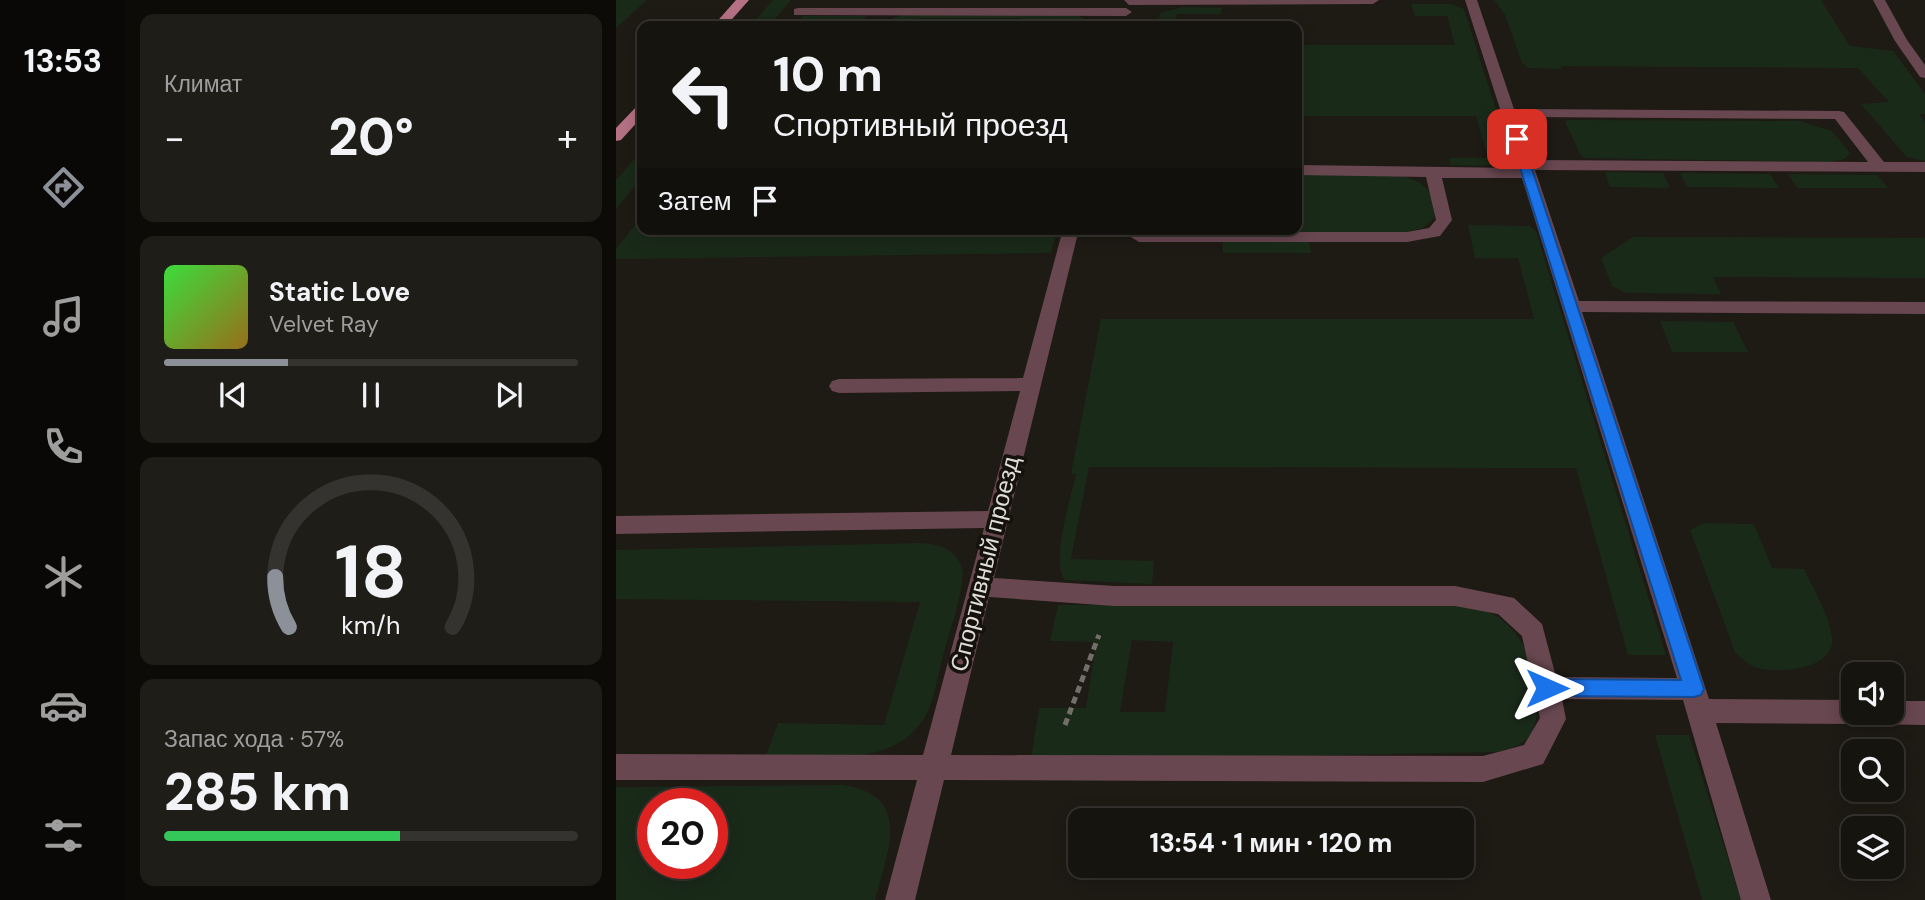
<!DOCTYPE html>
<html lang="ru">
<head>
<meta charset="utf-8">
<style>
	body { margin:0; font-family:"DM Sans",sans-serif; background:#1f1d18; color:#f1f3f6; height:100vh; display:flex; flex-direction:column; font-size:26px; white-space:nowrap }
	* { box-sizing:border-box; margin:0 }
	p { font-size:23px; color:#9e9e9e }
	.icon { flex:none; width:38px; height:38px; fill:none; stroke:currentColor; stroke-width:2; stroke-linecap:round; stroke-linejoin:round }
	.map { position:relative; flex:1; overflow:hidden }
	.drawer { display:flex; flex-direction:column; gap:14px; padding:14px; background:#0c0b08; width:490px }
	.drawer>* { flex:none }
	.guide { position:absolute; left:21px; top:21px; width:665px; height:214px; border-radius:14px; box-shadow:0 4px 18px #0003,0 0 0 2px #35332f; background:#16140f; color:#f1f3f6; overflow:hidden }
	.buttons { position:absolute; left:1225px; top:662px; display:grid; gap:14px }
	.buttons a { display:grid; place-items:center; width:63px; height:63px; border-radius:14px; background:#16140f; box-shadow:0 4px 18px #0003,0 0 0 2px #35332f; font-size:35px }
	.speed { position:absolute; left:21px; top:788px; display:flex; gap:14px; font-size:35px; font-weight:700; text-align:center }
	.speed>* { display:grid; place-content:center; width:91px; height:91px; border-radius:50%; background:#16140f; box-shadow:0 4px 18px #0003,0 0 0 2px #35332f; line-height:1 }
	.speed .limit { border:10px solid #d22; background:#fff; color:#111 }
	.pin { position:absolute; display:grid; place-items:center; width:60px; height:60px; color:#fff; margin:-30px; border-radius:14px; box-shadow:0 4px 10px #0006 }
	.me { position:absolute; width:77px; margin:-38px; rotate:90deg; stroke-linejoin:round; filter:drop-shadow(0 0 5px #0008) }
	.turn { display:flex; align-items:center; gap:24px; height:147px; padding:0 21px; font-size:32px }
	.turn .icon { width:91px; height:91px; stroke-width:2.5 }
	.turn b { display:block; font-size:49px; line-height:60px }
	.then { display:flex; align-items:center; height:66px; padding:0 21px; background:#0003; gap:14px; font-size:26px }
	.big { font-size:52px; font-weight:800; line-height:1.1 }
	.drawer .widget { flex:1; display:flex; flex-direction:column; justify-content:center; gap:10px; min-width:0; padding:0 24px; border-radius:14px; background:#1f1d18 }
	.drawer .dial { align-items:center; gap:0 }
	.dial svg { height:182px; overflow:visible; fill:none; stroke:#35332f; stroke-width:7; stroke-linecap:round; text-anchor:middle }
	.dial text { fill:#f1f3f6; stroke:none }
	.song { display:flex; align-items:center; gap:21px }
	.cover { width:84px; height:84px; border-radius:10px; background:linear-gradient(135deg,hsl(120 70% 55%),hsl(40 70% 35%)) }
	.played { height:7px; border-radius:4px; background:linear-gradient(90deg,#8c9099 30%,#35332f 30%) }
	.keys { display:flex; justify-content:space-around; direction:ltr }
	.heat { display:flex; justify-content:space-between; align-items:center; font-size:38px; direction:ltr }
	.charge { height:10px; border-radius:5px; background:linear-gradient(90deg,#34c759 57%,#35332f 0) }
	.trip { position:absolute; left:452px; top:808px; width:406px; height:70px; border-radius:14px; background:#16140f; box-shadow:0 4px 18px #0003,0 0 0 2px #35332f; font-weight:800; line-height:70px; text-align:center }
	main { display:flex; flex:1; min-height:0 }
	.menu { display:flex; flex-direction:column; width:126px; justify-content:space-around; align-items:center; background:#090806; color:#9e9e9e }
	.menu .icon { width:49px; height:49px }
	.menu .active { color:#8c9099 }
	.menu b { font-size:32px; color:#f1f3f6 }
	.map>svg:first-child { display:block }
	.green { fill:#1a2a19; fill-rule:evenodd }
	.lines { fill:none; stroke-linecap:round; stroke-linejoin:round }
	.path { stroke:#726f6a; stroke-width:5; stroke-dasharray:7 4.5; stroke-linecap:butt }
	.minor { fill:#684750; fill-rule:evenodd }
	.major { fill:#b67185; fill-rule:evenodd }
	.route { fill:#1a73e8; stroke:#114b97; stroke-width:2 }
	.labels { text-anchor:middle; stroke-width:7; stroke-linejoin:round; paint-order:stroke }
	.street-label { font-size:24px; fill:#dfddd8; stroke:#15110b }
</style>
</head>
<body>
<main>
<nav class="menu">
<b>13:53</b>
<svg class="icon active" aria-label="directions" viewBox="0 0 24 24"><path d="M12 3l9 9-9 9-9-9zM9 14v-3h6M13 9l2 2-2 2"/></svg>
<svg class="icon" aria-label="music" viewBox="0 0 24 24"><path d="M9 18V5l10-2v13"/><circle cx="6" cy="18" r="3"/><circle cx="16" cy="16" r="3"/></svg>
<svg class="icon" aria-label="phone" viewBox="0 0 24 24"><path d="M5 4h4l2 5-3 2q2 4 5 5l2-3 5 2v4C11 20 4 13 5 4z"/></svg>
<svg class="icon" aria-label="climate" viewBox="0 0 24 24"><path d="M12 3v18M4 7l16 10M4 17L20 7"/></svg>
<svg class="icon" aria-label="car" viewBox="0 0 24 24"><path d="M5 17H2v-5l4-1 3-4h7l3 4 3 1v5h-3M9 17h6M6 11h13"/><circle cx="7" cy="17" r="2"/><circle cx="17" cy="17" r="2"/></svg>
<svg class="icon" aria-label="filters" viewBox="0 0 24 24"><path d="M4 7h16M4 17h16"/><circle cx="9" cy="7" r="2"/><circle cx="15" cy="17" r="2"/></svg>
</nav>
<section class="drawer">
<div class="widget"><p>Климат</p>
<div class="heat"><a>−</a><b class="big">20°</b><a>+</a></div>
</div>
<div class="widget">
<div class="song"><i class="cover"></i><div><b>Static Love</b><p>Velvet Ray</p></div></div>
<div class="played"></div>
<div class="keys"><svg class="icon" aria-label="previous" viewBox="0 0 24 24"><path d="M18 5L8 12l10 7zM5 5v14"/></svg><svg class="icon" aria-label="pause" viewBox="0 0 24 24"><path d="M8 5v14M16 5v14"/></svg><svg class="icon" aria-label="next" viewBox="0 0 24 24"><path d="M6 5l10 7-10 7zM19 5v14"/></svg></div>
</div>
<div class="widget dial"><svg viewBox="0 0 100 80">
<path d="M14 69A42 42 0 1 1 86 69"/>
<path d="M14 69A42 42 0 0 1 8 47" stroke="#8c9099"/>
<text x="50" y="56" font-size="32" font-weight="700">18</text>
<text x="50" y="72" font-size="11">km/h</text>
</svg></div>
<div class="widget"><p>Запас хода · 57%</p><b class="big">285 km</b><div class="charge"></div></div>
</section>
<div class="map">
<svg width="1309" height="900" viewBox="0 0 1309 900">
	<rect width="100%" height="100%" fill="#1e1a14"/>
	<g class="green">
		<polygon points="0,0 31,0 0,28"/>
		<polygon points="157,0 175,0 153,26 134,26"/>
		<polygon points="878,0 1205,0 1234,46 1277,51 1309,94 1309,114 1303,114 1309,123 1309,161 1291,157 1245,104 1273,102 1242,68 945,66 945,69 913,68 906,63 889,15"/>
		<polygon points="795,4 835,4 848,9 896,160 894,163 886,166 835,165 833,158 872,158 860,116 681,116 681,45 839,45 831,16 799,16"/>
		<polygon points="566,7 606,8 605,14 561,14 558,26 540,26 545,13"/>
		<polygon points="459,14 468,19 467,26 403,26 406,18 298,18 292,26 270,26 277,18 287,15"/>
		<polygon points="187,16 250,16 243,26 178,26"/>
		<polygon points="952,120 1184,121 1216,131 1234,153 1229,159 1213,162 970,158 965,156 949,122"/>
		<polygon points="26,150 26,177 0,209 0,180"/>
		<polygon points="989,172 1047,173 1054,188 994,187"/>
		<polygon points="1064,173 1154,174 1163,188 1071,187"/>
		<path d="M681 174C711 174 788 165 809 187 816 194 819 209 818 218L807 228 791 232H509L510 229H681Z"/>
		<polygon points="1172,174 1261,175 1272,188 1181,188"/>
		<polygon points="26,216 26,229 49,229 44,236 423,237 425,229 441,229 435,253 0,259 0,249"/>
		<path d="M852 225 914 226 920 231 1050 655H1012L960 468 473 467 455 559 538 561 536 584 449 580C434 562 455 498 460 474H455L485 319H918L902 258H859Z"/>
		<polygon points="1017,237 1309,238 1309,278 1097,277 1105,294 1010,293 996,286 985,258"/>
		<polygon points="607,242 693,242 695,253 607,253"/>
		<polygon points="1044,321 1117,322 1132,352 1056,352"/>
		<path d="M1088 523 1138 524 1156 568 1188 569C1196 586 1219 626 1216 644 1211 670 1167 672 1146 669 1135 667 1126 660 1119 652L1074 530Z"/>
		<path d="M303 543C324 544 343 549 347 573 345 601 334 629 327 656 322 674 319 696 311 713 281 771 204 755 150 755L162 723 268 725 304 602 0 599V550Z"/>
		<path d="M834 604C848 606 864 607 877 614 887 620 898 630 904 640 917 661 929 714 914 735 906 746 893 749 881 752L415 760 423 708H470L480 642 434 641 442 605ZM516 640 557 642 549 712H504Z"/>
		<polygon points="1039,735 1073,735 1125,900 1086,900"/>
		<path d="M227 785C298 795 271 853 259 900H0V787ZM37 803H96V863H37Z"/>
	</g>
	<g class="lines">
		<polyline class="path" points="449,725 483,635"/>
		<g class="minor">
			<polygon points="508,0 763,0 757,4 513,5"/>
			<path d="M849 0H861L898 109 1223 111 1228 112 1268 162H1309V172L919 170 963 301 1309 302V314L966 312 1093 699 1237 700V712H1276V701H1309V725L1251 724 1244 721 1237 724 1100 723 1155 900H1125L1067 700 946 699 950 719 927 764 867 782 328 780 299 900H269L301 780H0V754L307 755 368 528 0 534V516L372 511 404 391 223 393 216 391 213 386 216 381 223 379 407 378 447 229H463L378 578 498 586H839L898 598 926 624 940 677 1061 678 906 178H826L836 220 824 236 791 242H523L515 237 523 232H791L813 228 820 220 810 177 681 175V165L903 168ZM901 117 1219 119 1252 162 915 160ZM373 597 498 606H839L882 614 906 636 924 718 908 745 867 756 335 755Z"/>
			<polygon points="1257,0 1269,0 1291,40 1309,65 1309,78 1304,77 1279,41"/>
			<polygon points="182,8 510,8 516,12 510,16 178,15 178,9"/>
		</g>
		<g class="major">
			<polygon points="120,0 133,0 110,26 97,26"/>
			<polygon points="26,105 26,117 5,140 0,141 0,128 21,106"/>
		</g>
	</g>
	<polygon class="route" points="897,137 906,139 1088,689 1085,695 1078,697 931,696 924,694 921,688 924,682 931,679 1065,680 895,139"/>
	<g class="labels">
		<g class="street-label">
			<text transform="translate(369 564) rotate(-76)" y="8">Спортивный проезд</text>
		</g>
	</g>
</svg>
<div class="buttons">
<a><svg class="icon" aria-label="sound" viewBox="0 0 24 24"><path d="M4 9h4l5-4v14l-5-4H4zM17 9q2 3 0 6"/></svg></a>
<a><svg class="icon" aria-label="search" viewBox="0 0 24 24"><circle cx="10" cy="10" r="6"/><path d="M15 15l6 6"/></svg></a>
<a><svg class="icon" aria-label="layers" viewBox="0 0 24 24"><path d="M12 4l9 5-9 5-9-5zM3 14l9 5 9-5"/></svg></a>
</div>
<div class="speed"><div class="limit">20</div></div>
<div class="pin" style="left:901px;top:139px;background:#d93025"><svg class="icon" aria-label="arrive" viewBox="0 0 24 24"><path d="M6 21V4h12l-3 4 3 4H6"/></svg></div>
<svg class="me" style="left:931px;top:688px" viewBox="-20 -20 40 40"><path d="M0-17L14 15 0 8-14 15z" fill="#1a73e8" stroke="#fff" stroke-width="4"/></svg>
<div class="trip">13:54 · 1 мин · 120 m</div>
<div class="guide">
<div class="turn"><svg class="icon" aria-label="left" viewBox="0 0 24 24"><path d="M17 20v-9H6M10 6l-5 5 5 5"/></svg><div><b>10 m</b>Спортивный проезд</div></div>
<div class="then">Затем<svg class="icon" aria-label="arrive" viewBox="0 0 24 24"><path d="M6 21V4h12l-3 4 3 4H6"/></svg></div>
</div>
</div>
</main>
</body>
</html>
